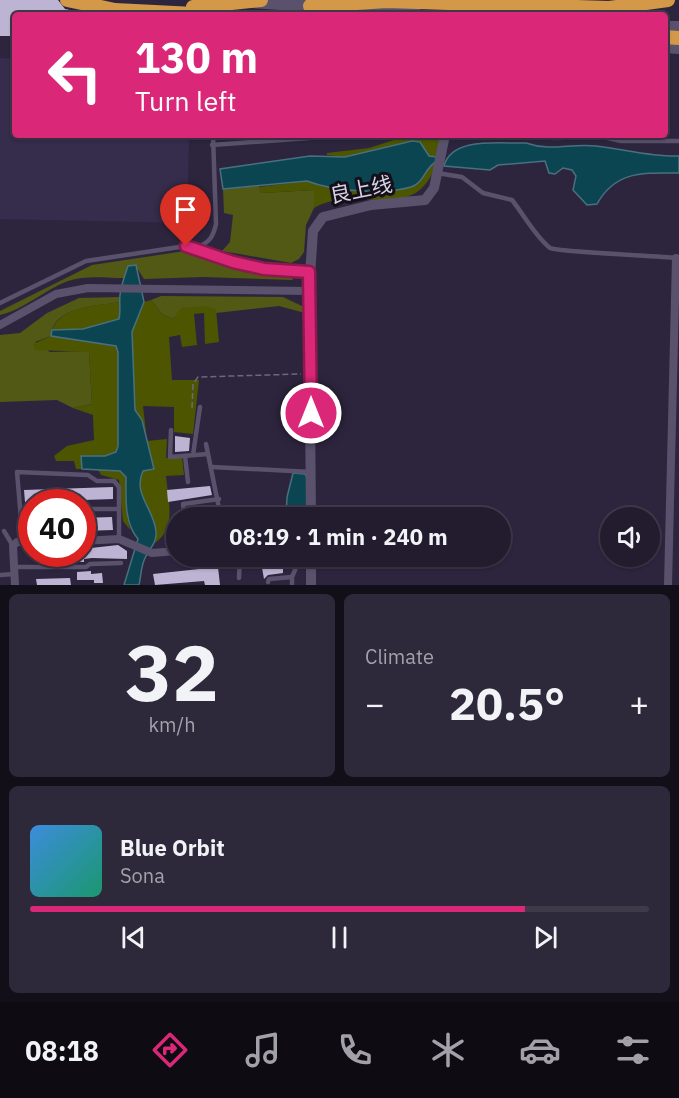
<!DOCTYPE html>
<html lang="en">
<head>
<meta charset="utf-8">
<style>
	body { margin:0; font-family:"IBM Plex Sans","Noto Sans SC",sans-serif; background:#2e293a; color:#f1f3f6; height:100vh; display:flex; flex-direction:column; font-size:22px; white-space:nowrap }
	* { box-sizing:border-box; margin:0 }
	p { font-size:20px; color:#a2a1aa }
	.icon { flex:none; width:33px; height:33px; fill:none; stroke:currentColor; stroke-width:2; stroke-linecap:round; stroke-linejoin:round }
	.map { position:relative; height:585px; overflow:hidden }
	.details { display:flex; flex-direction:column; gap:9px; padding:9px; background:#130f19; flex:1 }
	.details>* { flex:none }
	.hud { position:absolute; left:12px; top:12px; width:656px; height:126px; border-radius:6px; box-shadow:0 2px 4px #0004,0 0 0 2px #3f3a4a; background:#db2777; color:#fff; overflow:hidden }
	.buttons { position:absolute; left:600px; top:507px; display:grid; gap:12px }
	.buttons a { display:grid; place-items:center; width:60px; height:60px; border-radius:50%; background:#221c2e; box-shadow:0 2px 4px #0004,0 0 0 2px #3f3a4a; font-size:30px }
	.speed { position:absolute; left:18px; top:489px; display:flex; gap:12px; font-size:30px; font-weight:700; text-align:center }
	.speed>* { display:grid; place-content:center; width:78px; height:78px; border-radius:50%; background:#221c2e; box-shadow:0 2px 4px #0004,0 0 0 2px #3f3a4a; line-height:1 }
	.speed .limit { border:9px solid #d22; background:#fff; color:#111 }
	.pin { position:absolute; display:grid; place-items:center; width:51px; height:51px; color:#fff; margin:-62px -26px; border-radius:50% 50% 50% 0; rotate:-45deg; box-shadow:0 0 6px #0007 }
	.pin .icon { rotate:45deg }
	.me { position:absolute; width:66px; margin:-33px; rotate:0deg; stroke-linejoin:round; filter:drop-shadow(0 0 4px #0008) }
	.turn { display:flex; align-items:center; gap:21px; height:126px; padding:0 24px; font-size:27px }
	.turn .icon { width:78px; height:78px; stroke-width:2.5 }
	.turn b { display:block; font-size:42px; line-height:51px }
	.big { font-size:45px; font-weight:700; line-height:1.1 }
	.details .widget { flex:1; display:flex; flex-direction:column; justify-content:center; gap:9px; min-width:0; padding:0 21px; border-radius:9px; background:#2e293a }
	.details .dial { align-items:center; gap:0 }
	.dial b { font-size:78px; line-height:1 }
	.song { display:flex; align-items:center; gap:18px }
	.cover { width:72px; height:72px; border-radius:9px; background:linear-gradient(135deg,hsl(210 70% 55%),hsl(160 70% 35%)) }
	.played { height:6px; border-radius:3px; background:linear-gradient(90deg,#db2777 80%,#3f3a4a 80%) }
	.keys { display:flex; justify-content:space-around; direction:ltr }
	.heat { display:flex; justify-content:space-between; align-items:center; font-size:33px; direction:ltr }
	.details .tiles { flex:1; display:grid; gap:9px; grid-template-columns:1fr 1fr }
	.widget:last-child { grid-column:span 2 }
	.trip { position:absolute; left:166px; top:507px; width:345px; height:60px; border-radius:30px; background:#221c2e; box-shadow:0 2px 4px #0004,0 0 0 2px #3f3a4a; font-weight:700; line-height:60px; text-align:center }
	.dock { display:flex; height:96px; justify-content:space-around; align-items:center; background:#0e0b12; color:#a2a1aa }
	.dock .icon { width:42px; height:42px }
	.dock .active { color:#db2777 }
	.dock b { font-size:27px; color:#f1f3f6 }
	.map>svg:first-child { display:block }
	.built { fill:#362c4b }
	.green { fill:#515914 }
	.forest { fill:#4d5500 }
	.water { fill:#0c4552; stroke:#49707e; stroke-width:1.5 }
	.building { fill:#bdb4d4 }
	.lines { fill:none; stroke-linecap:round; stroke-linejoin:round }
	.path { stroke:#6e677d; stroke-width:1.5; stroke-dasharray:6 3; stroke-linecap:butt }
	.service { stroke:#5a526d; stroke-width:4.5 }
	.minor { stroke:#5a526d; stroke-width:8 }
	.tertiary { stroke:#5a526d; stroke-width:10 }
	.secondary { stroke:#5a526d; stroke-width:12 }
	.trunk { stroke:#d39848; stroke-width:14 }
	.route-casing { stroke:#8e194d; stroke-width:15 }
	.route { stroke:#db2777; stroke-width:10 }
	.labels { text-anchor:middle; stroke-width:6; stroke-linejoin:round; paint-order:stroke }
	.street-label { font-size:21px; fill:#d8d3e4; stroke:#14101b }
</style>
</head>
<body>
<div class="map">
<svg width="679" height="585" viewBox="0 0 679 585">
	<rect width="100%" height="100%" fill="#2d253e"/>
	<polygon class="built" points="0,58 15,59 15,135 189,135 187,223 0,219"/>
	<g class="green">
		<polygon points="259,186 261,193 314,190 314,208 306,225 304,252 299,259 291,263 222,251 230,242 233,215 224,213 223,189"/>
		<path d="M185 251 244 270 290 275 293 280 203 277 144 279 135 265 128 266 124 278C106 278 85 275 68 281 44 290 25 309 0 315V311L92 265Z"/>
		<polygon points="161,296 283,297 304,307 305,313 279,306 216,313 216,309 179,312 173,319 162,314 151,300"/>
		<path d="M119 297 121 302C98 306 53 306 51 336L35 342 50 352 89 351 92 404 73 408 57 400 0 402V335L20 333 47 313 79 298Z"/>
	</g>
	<g class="forest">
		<polygon points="417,137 440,139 437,157 429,156 420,142 412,141 345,157 327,155 327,153 369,148 400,138"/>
		<path d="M437 161C417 228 357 182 314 208V190L261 193 259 187 308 181 319 185 363 191 411 187 421 180 430 165Z"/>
		<path d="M151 300 162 314 173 319 181 308 206 306 216 309 219 342 205 344 204 313 194 314 197 345 182 347 180 335 169 337 172 380H199L193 434 174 432V407L143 406 147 441 167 439 166 458 182 457 184 475 166 476C168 500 177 528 155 543 159 517 131 495 143 471L154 469 142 420 135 411 131 346 132 332 144 302Z"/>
		<path d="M121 302 119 319 83 329 52 330C62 305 96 306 121 302Z"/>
		<polygon points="51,336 116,346 118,352 118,446 116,452 105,456 82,457 82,469 76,469 74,461 56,461 54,456 67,446 94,440 93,415 73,408 92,404 89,352 35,350 33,344"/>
		<polygon points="98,469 120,471 126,477 126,510 130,530 123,521 119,480 101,475"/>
	</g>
	<g class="water">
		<path d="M412 141 420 142 429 156 437 157V161C425 167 424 183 411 187 384 195 333 191 307 181L223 189 220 169 310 156 345 157Z"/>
		<path d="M526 143C552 152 570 143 596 146 624 149 650 157 679 156V173C644 173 616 170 597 204L587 205 573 190 576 176 572 170 563 168 555 174 549 173 545 161 498 165 490 170 444 166C452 136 501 144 526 143Z"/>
		<path d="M136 265 144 302 132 332 135 410 142 420 154 469 143 471C132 494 155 510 156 532 157 543 149 549 145 558 141 566 141 576 139 585H124L138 539C124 523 126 498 126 477L120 471 82 469 81 456H105L116 452 118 446V352L116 346 51 336 52 330 83 329 119 319C121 310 119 304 120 295 121 285 125 275 128 266Z"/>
		<polygon points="293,473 305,474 307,478 307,517 286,518 287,497"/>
	</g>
	<g class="building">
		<polygon points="0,0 58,0 65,9 95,15 15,15 15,36 0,36"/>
		<polygon points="175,436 190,438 189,451 175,452"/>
		<polygon points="210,486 212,495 168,502 167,490"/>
		<polygon points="113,487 113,499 25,502 24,490"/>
		<polygon points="214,508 216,518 189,518 189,512"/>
		<polygon points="112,517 113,530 82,531 82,518"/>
		<polygon points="118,545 127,551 127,559 92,558 84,559 84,562 34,562 34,554 82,554 82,549"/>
		<polygon points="249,556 270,556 270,560 291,558 290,567 283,567 283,573 268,575 264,579 261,562 249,561"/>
		<polygon points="218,567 220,585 205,585 204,581 155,585 153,574"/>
		<polygon points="91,571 91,574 102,573 103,583 94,583 94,580 77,580 77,572"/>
		<polygon points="70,578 71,585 37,585 36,579"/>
	</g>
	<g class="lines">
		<polyline class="path" points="192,408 193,384 198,377 301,374"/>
		<g class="service">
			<polyline points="444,136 559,138 599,136 621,141 679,141"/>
			<polyline points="212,145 351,135"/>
			<path d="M437 173 462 177 483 193 512 200C524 215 535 236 550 248 557 252 659 256 676 258"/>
			<path d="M195 248C209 243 213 238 216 224L213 135"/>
			<polyline points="0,303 86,261 186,246 233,262 264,269 310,272"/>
			<polyline points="171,430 170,457 208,454"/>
			<polyline points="206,444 221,518"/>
			<polyline points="193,455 200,407"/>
			<polyline points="185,456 188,482"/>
			<polyline points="212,467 311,472"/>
			<polyline points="82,509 119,509"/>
			<polyline points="21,510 32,510"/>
			<polyline points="185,518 183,504 219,499"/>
			<polyline points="4,531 13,546"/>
			<polyline points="23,542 17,472 88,475 97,481 114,481 119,487 119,539"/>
			<polyline points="167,551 173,545 175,533"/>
			<polyline points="15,567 86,567 90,564 121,563"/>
			<polyline points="0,575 14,574"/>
			<polyline points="239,578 240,556"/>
			<polyline points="268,582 269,579 292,577"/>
			<polyline points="292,585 292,577 301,556"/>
		</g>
		<g class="minor">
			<polyline points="0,325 56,294 88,288 309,291"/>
			<polyline points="82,541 119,539 152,553 177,551"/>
			<polyline points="15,585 13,546 17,542 32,542"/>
			<polyline points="668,585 676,258"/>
		</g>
		<g class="tertiary">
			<polyline points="311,518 309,291 313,231 323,217 371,205 425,200 434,188 445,135"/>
			<polyline points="311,556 311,585"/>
		</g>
		<g class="secondary">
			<polyline points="251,2 310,6 351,15"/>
			<polyline points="353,7 418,15"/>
			<polyline points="664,27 679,27"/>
			<polyline points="664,47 679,48"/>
		</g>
		<g class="trunk">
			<polyline points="67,0 115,10 214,15"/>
			<polyline points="310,6 387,1 609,8 668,0"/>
			<polyline points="193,7 261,0"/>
			<polyline points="664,37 679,38"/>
		</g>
	</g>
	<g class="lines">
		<defs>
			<polyline id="route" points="186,246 233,262 264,269 309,272 311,413"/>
		</defs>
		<use href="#route" class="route-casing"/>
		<use href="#route" class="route"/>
	</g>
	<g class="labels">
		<g class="street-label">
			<text transform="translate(361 190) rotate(-11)" y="7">良上线</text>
		</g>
	</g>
</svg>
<div class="buttons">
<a><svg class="icon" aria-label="sound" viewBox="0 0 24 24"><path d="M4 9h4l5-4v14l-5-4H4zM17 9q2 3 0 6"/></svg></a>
</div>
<div class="speed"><div class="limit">40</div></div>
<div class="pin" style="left:186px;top:246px;background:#d93025"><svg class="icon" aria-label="arrive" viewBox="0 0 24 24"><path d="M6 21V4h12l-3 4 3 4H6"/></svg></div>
<svg class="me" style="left:311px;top:413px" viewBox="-20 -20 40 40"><circle r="17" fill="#db2777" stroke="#fff" stroke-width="3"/><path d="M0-11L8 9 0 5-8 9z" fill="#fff"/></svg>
<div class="trip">08:19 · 1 min · 240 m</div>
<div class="hud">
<div class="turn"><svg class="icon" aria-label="left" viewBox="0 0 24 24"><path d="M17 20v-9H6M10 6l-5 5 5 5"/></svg><div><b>130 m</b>Turn left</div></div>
</div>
</div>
<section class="details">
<div class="tiles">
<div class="widget dial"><b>32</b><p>km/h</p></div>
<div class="widget"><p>Climate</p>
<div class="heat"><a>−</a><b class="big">20.5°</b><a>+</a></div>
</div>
<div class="widget">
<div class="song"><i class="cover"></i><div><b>Blue Orbit</b><p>Sona</p></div></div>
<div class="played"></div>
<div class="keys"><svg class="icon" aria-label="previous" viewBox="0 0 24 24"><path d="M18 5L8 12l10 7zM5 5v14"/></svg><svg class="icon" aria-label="pause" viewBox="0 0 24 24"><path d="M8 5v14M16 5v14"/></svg><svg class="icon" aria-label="next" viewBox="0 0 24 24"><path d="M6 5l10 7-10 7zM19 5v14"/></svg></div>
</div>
</div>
</section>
<nav class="dock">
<b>08:18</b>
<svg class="icon active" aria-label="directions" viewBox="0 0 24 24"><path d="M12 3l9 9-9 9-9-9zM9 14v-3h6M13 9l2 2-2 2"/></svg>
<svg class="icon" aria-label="music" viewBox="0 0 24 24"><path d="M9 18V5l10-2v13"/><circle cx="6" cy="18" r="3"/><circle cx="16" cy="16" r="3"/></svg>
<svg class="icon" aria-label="phone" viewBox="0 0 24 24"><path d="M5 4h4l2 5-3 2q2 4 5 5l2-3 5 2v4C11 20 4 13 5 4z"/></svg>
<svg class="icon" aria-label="climate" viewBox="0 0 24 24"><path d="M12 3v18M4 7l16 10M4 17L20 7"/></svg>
<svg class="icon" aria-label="car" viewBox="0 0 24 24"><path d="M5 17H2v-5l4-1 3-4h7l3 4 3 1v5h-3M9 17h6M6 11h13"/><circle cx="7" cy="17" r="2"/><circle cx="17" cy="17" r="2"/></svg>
<svg class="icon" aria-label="filters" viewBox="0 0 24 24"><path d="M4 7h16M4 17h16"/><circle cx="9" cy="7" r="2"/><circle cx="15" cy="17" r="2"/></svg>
</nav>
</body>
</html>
